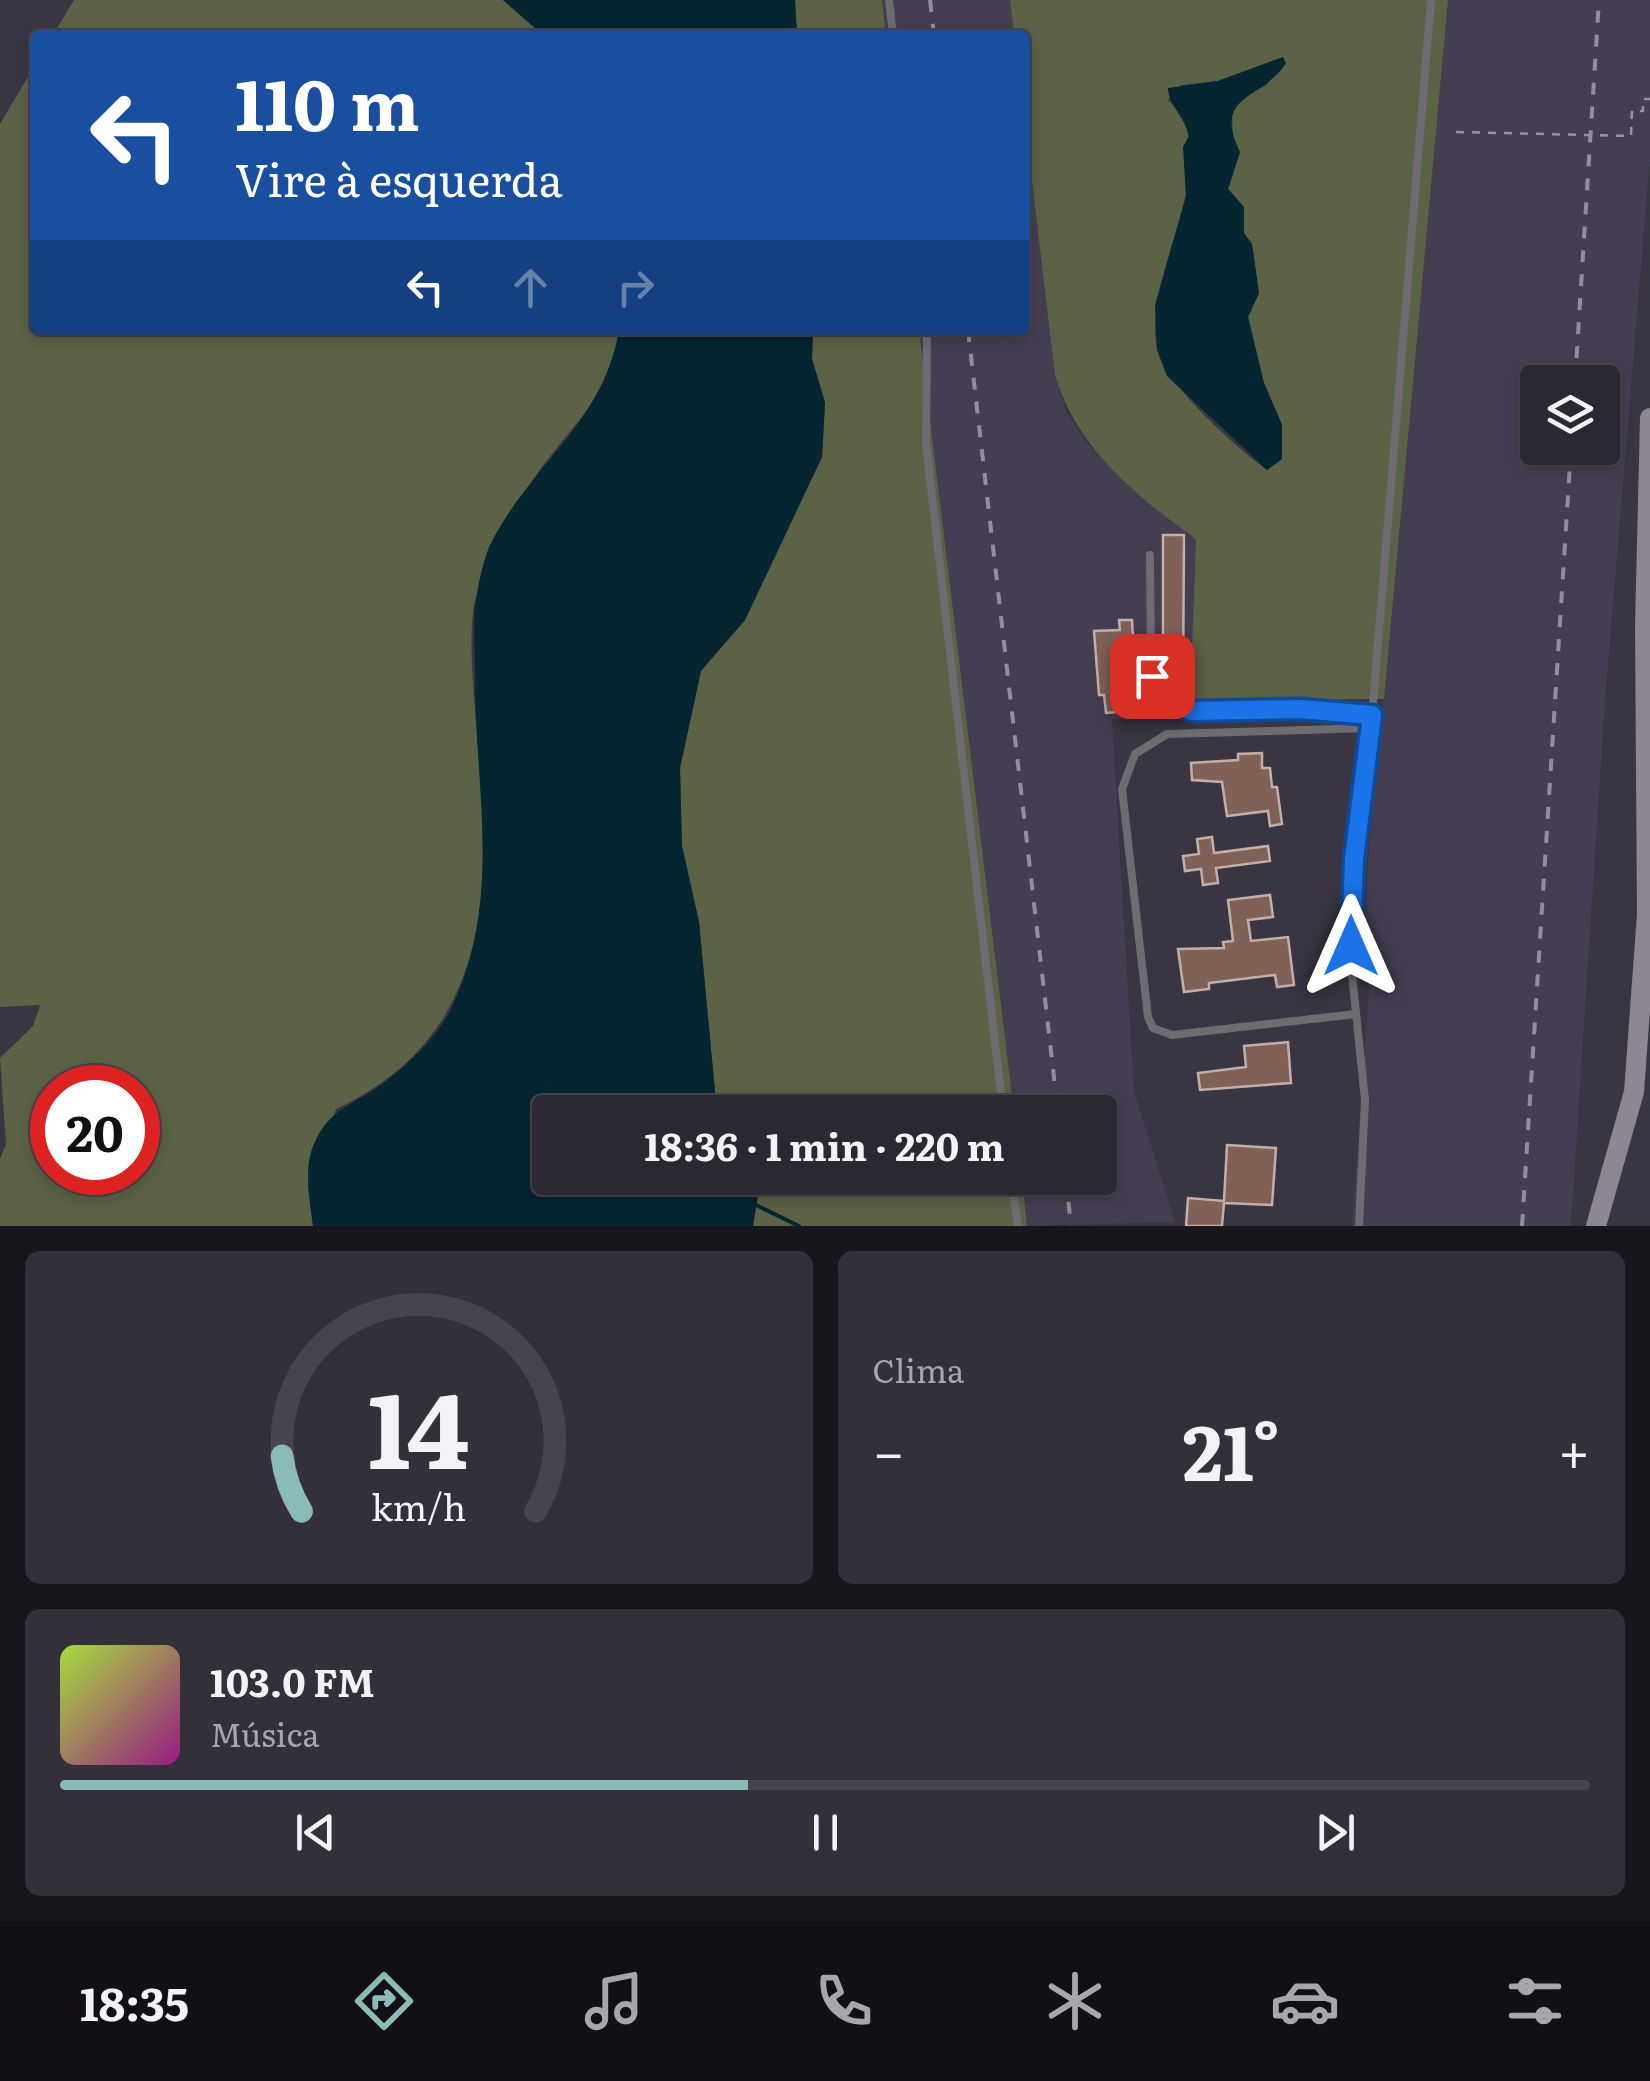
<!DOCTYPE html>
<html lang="pt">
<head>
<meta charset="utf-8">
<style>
	body { margin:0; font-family:Literata,serif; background:#34303a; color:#f1f3f6; height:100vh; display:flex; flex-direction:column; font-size:38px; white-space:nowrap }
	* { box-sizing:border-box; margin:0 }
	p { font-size:32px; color:#a6a6ac }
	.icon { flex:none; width:55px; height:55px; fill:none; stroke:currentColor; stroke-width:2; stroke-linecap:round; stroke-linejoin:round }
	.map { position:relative; height:1226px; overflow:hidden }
	.side { display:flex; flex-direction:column; gap:25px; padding:25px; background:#18161c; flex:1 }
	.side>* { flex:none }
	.hud { position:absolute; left:30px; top:30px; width:1000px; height:305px; border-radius:10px; box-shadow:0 5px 15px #0003,0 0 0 2px #48444d; background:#1a4fa0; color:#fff; overflow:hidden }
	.tools { position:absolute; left:1520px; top:365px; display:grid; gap:20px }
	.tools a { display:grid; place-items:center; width:100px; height:100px; border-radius:10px; background:#2c2832; box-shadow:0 5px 15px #0003,0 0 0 2px #48444d; font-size:50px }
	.speed { position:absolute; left:30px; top:1065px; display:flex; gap:20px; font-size:50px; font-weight:700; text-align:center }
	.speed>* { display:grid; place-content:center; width:130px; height:130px; border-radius:50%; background:#2c2832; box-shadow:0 5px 15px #0003,0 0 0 2px #48444d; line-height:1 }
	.speed .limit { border:15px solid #d22; background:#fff; color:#111 }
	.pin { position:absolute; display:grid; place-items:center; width:85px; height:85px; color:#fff; margin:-42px; border-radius:20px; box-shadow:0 5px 15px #0006 }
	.me { position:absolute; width:110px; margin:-55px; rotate:0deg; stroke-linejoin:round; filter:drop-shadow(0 0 8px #0008) }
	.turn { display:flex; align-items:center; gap:35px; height:210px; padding:0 40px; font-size:45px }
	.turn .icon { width:130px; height:130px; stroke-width:2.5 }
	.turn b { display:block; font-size:70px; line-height:85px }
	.lanes { display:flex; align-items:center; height:95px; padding:0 40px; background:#0003; justify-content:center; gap:50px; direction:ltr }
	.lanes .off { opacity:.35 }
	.big { font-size:75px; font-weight:700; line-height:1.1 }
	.side .tile { flex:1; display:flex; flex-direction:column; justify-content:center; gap:15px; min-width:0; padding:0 35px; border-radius:15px; background:#34303a }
	.side .dial { align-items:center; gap:0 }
	.dial svg { height:260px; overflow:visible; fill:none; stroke:#48444d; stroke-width:7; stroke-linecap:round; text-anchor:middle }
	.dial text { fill:#f1f3f6; stroke:none }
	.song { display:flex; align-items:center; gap:30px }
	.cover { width:120px; height:120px; border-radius:15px; background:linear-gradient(135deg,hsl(80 70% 55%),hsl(310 70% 35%)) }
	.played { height:10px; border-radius:5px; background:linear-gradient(90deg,#8bbbb9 45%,#48444d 45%) }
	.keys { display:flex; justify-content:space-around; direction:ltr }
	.heat { display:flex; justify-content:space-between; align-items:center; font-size:55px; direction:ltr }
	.side .tiles { flex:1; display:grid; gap:25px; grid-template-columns:1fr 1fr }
	.tile:last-child { grid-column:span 2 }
	.trip { position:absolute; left:532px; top:1095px; width:585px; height:100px; border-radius:10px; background:#2c2832; box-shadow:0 5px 15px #0003,0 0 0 2px #48444d; font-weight:700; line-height:100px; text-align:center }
	.tabs { display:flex; height:160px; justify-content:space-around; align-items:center; background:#121014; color:#a6a6ac }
	.tabs .icon { width:70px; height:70px }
	.tabs .selected { color:#8bbbb9 }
	.tabs b { font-size:45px; color:#f1f3f6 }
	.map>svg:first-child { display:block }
	.built { fill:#453d51; fill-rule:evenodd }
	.forest { fill:#5c6246; fill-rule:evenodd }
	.water { fill:#052531 }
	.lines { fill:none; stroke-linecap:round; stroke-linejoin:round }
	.stream { stroke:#052531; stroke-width:4 }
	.building { fill:#806158; stroke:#c2afa9; stroke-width:2.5 }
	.path { stroke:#98949f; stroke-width:2.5; stroke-dasharray:8 8; stroke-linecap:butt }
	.lane { stroke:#6e6b71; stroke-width:8 }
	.secondary { stroke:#8c8791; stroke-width:20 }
	.rail { stroke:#938f99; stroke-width:4; stroke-dasharray:12 12; stroke-linecap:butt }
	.route-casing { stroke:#114b97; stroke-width:25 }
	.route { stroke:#1a73e8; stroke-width:18 }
</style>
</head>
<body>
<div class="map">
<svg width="1650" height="1226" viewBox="0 0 1650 1226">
	<rect width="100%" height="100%" fill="#3a3542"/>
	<g class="built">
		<polygon points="882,0 1010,0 1014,35 886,35"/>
		<path d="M1448 0H1650V158L1605 701 1571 1226H1352L1370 978 1364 938 1369 848ZM1538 382H1602V448H1538Z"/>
		<polygon points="1025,123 1055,374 1066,411 1087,443 1123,480 1196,538 1190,700 1112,721 1134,1091 1175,1222 1027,1226 1022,1178 1100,1178 1100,1112 1014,1112 919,330 1025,330"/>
	</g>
	<g class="forest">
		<polygon points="74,0 503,0 543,35 53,35"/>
		<polygon points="795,0 882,0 886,35 797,35"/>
		<path d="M1010 0H1448L1384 699 1190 700 1196 539C1135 495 1077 449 1055 375L1025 123V35H1014ZM1284 57 1267 85 1241 98 1232 114 1233 137 1240 152 1228 189 1244 207V233L1252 244 1259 293 1248 317 1264 383 1282 425V459L1267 470C1238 449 1170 388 1159 355 1134 281 1233 161 1168 100L1181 85 1218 81Z"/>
		<path d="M35 65V330H619C606 410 563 429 526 491 514 513 505 538 494 560 488 573 479 588 475 601 467 636 475 708 478 745 492 894 490 1037 336 1109L308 1186 313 1226H0V1159L6 1144 0 1058 33 1026 40 1005 0 1007V124ZM52 1088H138V1172H52Z"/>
		<polygon points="813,330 919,330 1014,1112 717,1112 699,922 682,846 680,768 701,670 745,620 822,457 825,402 812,359"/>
		<polygon points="748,1178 1022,1178 1027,1226 753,1226 758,1194"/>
	</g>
	<g class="water">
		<polygon points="503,0 795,0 797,35 543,35"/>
		<path d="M1283 57 1286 63C1263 100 1211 94 1240 152L1228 189 1244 207V233L1252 244 1259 293 1248 317 1264 383 1282 425V459L1267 470 1167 376 1157 350 1155 305 1186 197 1183 147 1189 136C1186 117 1168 106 1168 88L1218 81Z"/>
		<path d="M619 330H813L812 359 825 403 822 457 745 620 701 671 680 768 682 846 699 922 717 1112H550V1178H748L758 1194 753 1226H313C310 1201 303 1168 314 1144 326 1116 342 1109 367 1094 396 1077 436 1040 451 1009 505 899 473 782 475 667 475 645 472 620 476 599 479 581 484 556 492 541 533 463 603 423 619 330Z"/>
	</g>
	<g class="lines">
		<polyline class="stream" points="754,1204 799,1226"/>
	</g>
	<g class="building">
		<polygon points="1163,535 1184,535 1183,686 1167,686 1163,677"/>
		<polygon points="1119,620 1132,620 1136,688 1148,687 1150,710 1106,713 1104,695 1099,695 1094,631 1120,630"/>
		<polygon points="1262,753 1262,768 1270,768 1272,787 1277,787 1282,824 1270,826 1268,811 1227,816 1222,782 1192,780 1191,763 1238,760 1238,754"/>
		<polygon points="1212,837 1214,853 1268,846 1270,861 1216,868 1218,883 1203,885 1201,869 1185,871 1183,856 1199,854 1197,839"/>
		<polygon points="1270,895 1273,917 1248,920 1251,941 1288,937 1294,985 1277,987 1275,975 1209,983 1209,989 1184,992 1178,949 1224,948 1223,942 1233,941 1228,900"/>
		<polygon points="1288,1042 1291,1083 1200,1090 1198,1073 1246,1067 1244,1046"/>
		<polygon points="1227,1145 1276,1148 1272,1205 1224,1203 1222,1226 1186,1226 1188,1198 1224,1201"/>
	</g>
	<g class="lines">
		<polyline class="path" points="1456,132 1631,136 1632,111 1643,111 1643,99 1650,99"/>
		<g class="lane">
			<polyline points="889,0 893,35"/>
			<polyline points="927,330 926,444 1003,1112"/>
			<polyline points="1150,555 1151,671 1163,695 1192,711 1300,709 1372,715"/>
			<polyline points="1356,1014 1172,1035 1153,1028 1148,1017 1122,789 1135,754 1167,734 1371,728"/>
			<polyline points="1011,1178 1018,1226"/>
			<polyline points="1359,1226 1365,1100 1352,974 1351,897 1371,728 1431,0"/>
		</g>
		<polyline class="secondary" points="1596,1226 1634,1092 1647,914 1645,626 1650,418"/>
		<g class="rail">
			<polyline points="930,0 934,35"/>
			<polyline points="968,330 1058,1112"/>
			<polyline points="1575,382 1599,0"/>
			<polyline points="1066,1178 1071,1226"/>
			<polyline points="1522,1226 1571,448"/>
		</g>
	</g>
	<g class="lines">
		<defs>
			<polyline id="route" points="1152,676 1167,699 1192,711 1300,709 1372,715 1354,859 1351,946"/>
		</defs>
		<use href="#route" class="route-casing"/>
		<use href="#route" class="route"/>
	</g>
</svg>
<div class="tools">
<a><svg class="icon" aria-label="layers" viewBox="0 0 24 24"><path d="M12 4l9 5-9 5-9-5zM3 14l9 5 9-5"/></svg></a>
</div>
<div class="speed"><div class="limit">20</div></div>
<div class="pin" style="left:1152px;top:676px;background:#d93025"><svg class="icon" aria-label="arrive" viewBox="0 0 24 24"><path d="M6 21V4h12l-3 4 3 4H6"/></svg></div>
<svg class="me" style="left:1351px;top:946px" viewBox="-20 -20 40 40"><path d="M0-17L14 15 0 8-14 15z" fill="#1a73e8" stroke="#fff" stroke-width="4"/></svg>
<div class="trip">18:36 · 1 min · 220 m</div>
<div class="hud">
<div class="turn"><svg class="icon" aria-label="left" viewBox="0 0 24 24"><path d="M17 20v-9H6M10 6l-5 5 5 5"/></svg><div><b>110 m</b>Vire à esquerda</div></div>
<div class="lanes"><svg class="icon" aria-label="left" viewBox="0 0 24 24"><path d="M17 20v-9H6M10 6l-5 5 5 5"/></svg><svg class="icon off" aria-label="ahead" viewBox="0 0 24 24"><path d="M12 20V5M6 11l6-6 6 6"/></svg><svg class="icon off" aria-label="right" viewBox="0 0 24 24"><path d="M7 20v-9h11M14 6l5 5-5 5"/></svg></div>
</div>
</div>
<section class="side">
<div class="tiles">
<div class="tile dial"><svg viewBox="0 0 100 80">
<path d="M14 69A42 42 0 1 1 86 69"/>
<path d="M14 69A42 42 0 0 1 8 52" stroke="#8bbbb9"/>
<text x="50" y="56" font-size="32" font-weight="700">14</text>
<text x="50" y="72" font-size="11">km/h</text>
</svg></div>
<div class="tile"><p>Clima</p>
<div class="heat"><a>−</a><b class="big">21°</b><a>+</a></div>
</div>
<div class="tile">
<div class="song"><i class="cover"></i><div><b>103.0 FM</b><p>Música</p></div></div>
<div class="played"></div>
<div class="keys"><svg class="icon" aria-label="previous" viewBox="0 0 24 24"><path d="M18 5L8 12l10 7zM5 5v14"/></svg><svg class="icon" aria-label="pause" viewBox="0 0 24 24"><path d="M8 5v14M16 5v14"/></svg><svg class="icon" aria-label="next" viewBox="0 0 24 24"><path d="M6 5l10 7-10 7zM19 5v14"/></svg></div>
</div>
</div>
</section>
<nav class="tabs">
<b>18:35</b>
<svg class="icon selected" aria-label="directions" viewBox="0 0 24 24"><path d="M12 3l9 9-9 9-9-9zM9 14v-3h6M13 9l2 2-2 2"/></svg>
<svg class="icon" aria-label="music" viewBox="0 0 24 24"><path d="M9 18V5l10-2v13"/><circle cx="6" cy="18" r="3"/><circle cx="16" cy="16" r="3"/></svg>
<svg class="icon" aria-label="phone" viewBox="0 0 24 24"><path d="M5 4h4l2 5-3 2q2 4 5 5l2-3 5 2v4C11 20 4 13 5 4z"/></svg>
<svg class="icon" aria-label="climate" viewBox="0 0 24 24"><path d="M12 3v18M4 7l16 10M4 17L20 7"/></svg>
<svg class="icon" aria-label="car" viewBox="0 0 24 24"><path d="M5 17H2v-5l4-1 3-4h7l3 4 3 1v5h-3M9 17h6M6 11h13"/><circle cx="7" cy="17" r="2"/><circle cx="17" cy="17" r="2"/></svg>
<svg class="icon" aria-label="filters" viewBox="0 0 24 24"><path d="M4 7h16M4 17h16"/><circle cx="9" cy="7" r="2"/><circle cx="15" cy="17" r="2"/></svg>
</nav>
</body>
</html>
